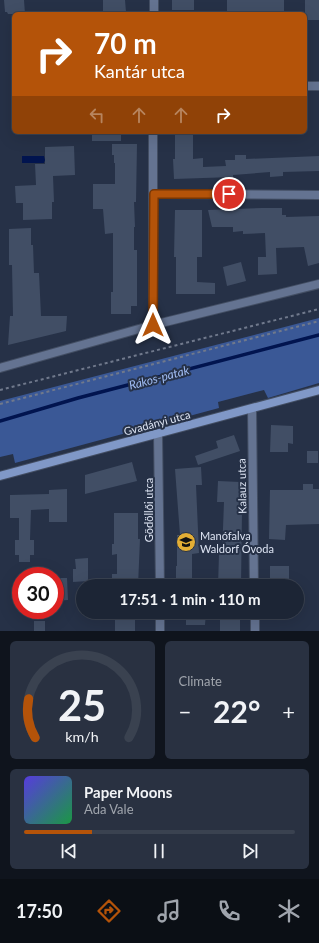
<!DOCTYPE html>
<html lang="en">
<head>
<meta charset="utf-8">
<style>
	body { margin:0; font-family:Lato,sans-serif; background:#293141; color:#f1f3f6; height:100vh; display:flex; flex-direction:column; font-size:15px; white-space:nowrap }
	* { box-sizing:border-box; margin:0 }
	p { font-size:13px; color:#a0a5ad }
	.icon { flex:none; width:22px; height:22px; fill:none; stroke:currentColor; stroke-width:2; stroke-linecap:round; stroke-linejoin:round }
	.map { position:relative; height:631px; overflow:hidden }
	.drawer { display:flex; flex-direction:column; gap:10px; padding:10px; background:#0f141d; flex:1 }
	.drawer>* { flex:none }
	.banner { position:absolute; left:12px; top:12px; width:295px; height:122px; border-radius:6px; box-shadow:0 4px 16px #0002,0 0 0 1px #3a4250; background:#b45309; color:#fff; overflow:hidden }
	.speed { position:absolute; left:12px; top:567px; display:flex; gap:8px; font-size:20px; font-weight:700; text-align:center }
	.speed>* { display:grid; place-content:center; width:52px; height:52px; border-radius:50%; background:#1c2535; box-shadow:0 4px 16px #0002,0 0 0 1px #3a4250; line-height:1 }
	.speed .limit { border:6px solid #d22; background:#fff; color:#111 }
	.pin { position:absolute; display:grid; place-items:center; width:34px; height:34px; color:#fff; margin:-17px; border:2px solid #fff; border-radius:50%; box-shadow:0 1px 4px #0007 }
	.me { position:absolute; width:44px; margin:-22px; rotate:0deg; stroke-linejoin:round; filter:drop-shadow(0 0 3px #0008) }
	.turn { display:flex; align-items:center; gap:14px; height:84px; padding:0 16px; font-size:18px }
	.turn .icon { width:52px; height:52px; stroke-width:2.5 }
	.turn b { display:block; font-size:28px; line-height:34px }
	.lanes { display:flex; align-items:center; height:38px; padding:0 16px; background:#0003; justify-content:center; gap:20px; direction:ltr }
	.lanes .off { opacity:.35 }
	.big { font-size:30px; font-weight:700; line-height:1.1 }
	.drawer .tile { flex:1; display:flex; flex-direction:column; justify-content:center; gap:6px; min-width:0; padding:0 14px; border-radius:6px; background:#293141 }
	.drawer .dial { align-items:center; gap:0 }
	.dial svg { height:104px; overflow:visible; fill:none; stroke:#3a4250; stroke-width:7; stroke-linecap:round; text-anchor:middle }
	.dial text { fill:#f1f3f6; stroke:none }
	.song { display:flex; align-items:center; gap:12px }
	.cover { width:48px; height:48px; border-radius:6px; background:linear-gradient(135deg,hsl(250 70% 55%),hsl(140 70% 35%)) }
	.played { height:4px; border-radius:2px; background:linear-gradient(90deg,#b45309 25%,#3a4250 25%) }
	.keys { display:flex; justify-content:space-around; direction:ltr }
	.heat { display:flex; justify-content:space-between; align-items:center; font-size:22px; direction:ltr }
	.drawer .tiles { flex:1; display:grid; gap:10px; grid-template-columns:1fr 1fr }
	.tile:last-child { grid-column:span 2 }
	.trip { position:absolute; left:76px; top:579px; width:228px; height:40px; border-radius:20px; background:#1c2535; box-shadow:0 4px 16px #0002,0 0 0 1px #3a4250; font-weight:700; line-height:40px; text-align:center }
	.tab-bar { display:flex; height:64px; justify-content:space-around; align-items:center; background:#0b0f15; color:#a0a5ad }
	.tab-bar .icon { width:28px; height:28px }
	.tab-bar .current { color:#b45309 }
	.tab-bar b { font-size:18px; color:#f1f3f6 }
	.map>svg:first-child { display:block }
	.green { fill:#3a5896 }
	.water { fill:#01144f }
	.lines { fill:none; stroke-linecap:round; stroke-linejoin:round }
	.stream { stroke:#01144f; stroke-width:3.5 }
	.building { fill:#414e65 }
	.street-casing { stroke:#434e63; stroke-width:10 }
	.secondary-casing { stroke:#434e63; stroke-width:10 }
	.path { stroke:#70798c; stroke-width:2; stroke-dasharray:3 3; stroke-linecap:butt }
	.street { stroke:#647391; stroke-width:8 }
	.secondary { stroke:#8098c7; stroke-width:8 }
	.route-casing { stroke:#753606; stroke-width:10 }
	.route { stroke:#b45309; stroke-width:7 }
	.labels { text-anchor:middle; stroke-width:4; stroke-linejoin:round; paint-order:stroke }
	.street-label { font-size:11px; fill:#dde4f3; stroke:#263147 }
	.poi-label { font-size:11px; fill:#dde4f3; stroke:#263147; text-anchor:start }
	.water-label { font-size:12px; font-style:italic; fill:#a2bef5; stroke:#263147 }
</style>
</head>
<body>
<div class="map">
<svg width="319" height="631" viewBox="0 0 319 631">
	<rect width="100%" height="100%" fill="#263147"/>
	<polygon class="green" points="319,318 319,383 268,398 264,390 218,402 219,408 15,463 13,454 0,457 0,401"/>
	<g class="water">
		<rect x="42" y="132" width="22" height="3"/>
		<polygon points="22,156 44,156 45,160 44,163 22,163"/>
	</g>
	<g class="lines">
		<polyline class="stream" points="0,421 78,398 319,335"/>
	</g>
	<g class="building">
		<polygon points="4,0 24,0 25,14 8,14 7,12 5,12"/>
		<polygon points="103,0 125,0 126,12 103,13"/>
		<rect x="172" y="0" width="22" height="10"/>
		<rect x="227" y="0" width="57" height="14"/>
		<rect x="305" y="0" width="14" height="20"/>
		<rect x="92" y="132" width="29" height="9"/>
		<polygon points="175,132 193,132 193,159 203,158 203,167 226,166 225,160 235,160 235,155 246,155 246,159 319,156 319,171 283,172 283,176 270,177 270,172 233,175 233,177 174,179 173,159 175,159"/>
		<polygon points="112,144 137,144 136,202 134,202 135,227 134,227 134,250 137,250 137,306 131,306 131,314 111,314 111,292 113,292 113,233 105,234 103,209 93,209 93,184 115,184 115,163 114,163 114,155 112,155"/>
		<polygon points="74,146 75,175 53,176 54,202 52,202 52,219 23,220 23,203 16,203 15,186 36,185 35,164 45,164 45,147"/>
		<polygon points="262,208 282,208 282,215 286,215 286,217 319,216 319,263 308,266 304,247 276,248 277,274 258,275 258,257 266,257 265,233 243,234 243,231 233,232 233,227 212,227 208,210"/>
		<polygon points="175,210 202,210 202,257 197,257 197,282 215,283 215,294 176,294 176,257 174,257"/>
		<polygon points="31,228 31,245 33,245 34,273 39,273 41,316 67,316 66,331 8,345 10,316 13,316 12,265 9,265 9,229"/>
		<polygon points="241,262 246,281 227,286 223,267"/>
		<polygon points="271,425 293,426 293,444 288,443 288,452 270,452"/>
		<polygon points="234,435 240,451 198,465 195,456 218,448 216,441"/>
		<rect x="307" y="451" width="11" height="12"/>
		<polygon points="132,462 137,481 85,494 85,475"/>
		<polygon points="201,467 202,485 196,485 199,553 192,554 192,586 176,586 176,566 177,566 177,535 180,535 175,469"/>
		<polygon points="218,481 240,482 239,510 242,510 241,586 218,586 219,554 222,554 224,502 217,502"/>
		<polygon points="303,484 313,484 313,489 319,489 319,524 286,525 285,540 269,539 270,490 303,490"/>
		<polygon points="67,489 67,522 49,522 49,509 31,510 30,540 34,540 34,555 30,555 30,562 19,562 19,555 15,555 15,540 19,540 19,518 10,518 10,495 49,494 49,490"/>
		<polygon points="114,513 138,513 138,539 140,539 138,586 112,586 112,574 117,574 117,554 112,555 112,544 114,544"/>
		<polygon points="88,558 88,581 73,582 73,569 76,569 75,559"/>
		<rect x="270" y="566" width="19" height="20"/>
		<polygon points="55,578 67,578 68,600 55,601"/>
		<rect x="115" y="612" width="20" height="19"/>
		<polygon points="186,612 206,612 205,625 186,625"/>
		<polygon points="220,618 240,619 240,631 220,631"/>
		<rect x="34" y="621" width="11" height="10"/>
	</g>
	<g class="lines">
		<defs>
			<g id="street">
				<polyline points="154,14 154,0"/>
				<polyline points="305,86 319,86"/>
				<polyline points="154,194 319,195"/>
				<polyline points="153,325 153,132"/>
				<polyline points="0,368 153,325 319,284"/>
				<polyline points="252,409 254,586"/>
				<polyline points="158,434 160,586"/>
				<polyline points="160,612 160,631"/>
				<polyline points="255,612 255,631"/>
			</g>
			<polyline id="secondary" points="0,476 319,390"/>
		</defs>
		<use href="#street" class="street-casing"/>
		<use href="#secondary" class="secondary-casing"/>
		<g class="path">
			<polyline points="0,390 319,309"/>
			<polyline points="0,404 319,321"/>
		</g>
		<use href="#street" class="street"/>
		<use href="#secondary" class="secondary"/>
	</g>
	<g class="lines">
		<defs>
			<polyline id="route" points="153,325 154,194 229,194"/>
		</defs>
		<use href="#route" class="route-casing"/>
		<use href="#route" class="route"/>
	</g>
	<defs>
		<symbol id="school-disc" viewBox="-11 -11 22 22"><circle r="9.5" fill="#e3ae35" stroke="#263147"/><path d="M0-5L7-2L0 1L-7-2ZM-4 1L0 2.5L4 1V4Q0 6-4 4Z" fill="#111"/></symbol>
	</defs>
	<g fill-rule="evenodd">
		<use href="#school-disc" x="175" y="531" width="22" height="22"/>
	</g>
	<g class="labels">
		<g class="street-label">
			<text transform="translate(157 423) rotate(-15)" y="4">Gvadányi utca</text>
			<text transform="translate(242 486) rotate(-91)" y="4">Kalauz utca</text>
			<text transform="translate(149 510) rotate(-90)" y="4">Gödöllői utca</text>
		</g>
		<g class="poi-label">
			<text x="200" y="540">Manófalva<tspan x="200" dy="13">Waldorf Óvoda</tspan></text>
		</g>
		<g class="water-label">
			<text transform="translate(159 378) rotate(-15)" y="4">Rákos-patak</text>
		</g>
	</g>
</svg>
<div class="speed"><div class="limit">30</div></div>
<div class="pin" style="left:229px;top:194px;background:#d93025"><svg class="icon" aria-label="arrive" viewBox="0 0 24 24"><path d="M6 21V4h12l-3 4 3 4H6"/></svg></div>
<svg class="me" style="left:153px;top:325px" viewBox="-20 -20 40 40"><path d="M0-17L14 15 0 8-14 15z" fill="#b45309" stroke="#fff" stroke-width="4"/></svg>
<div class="trip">17:51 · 1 min · 110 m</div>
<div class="banner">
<div class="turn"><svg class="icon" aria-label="right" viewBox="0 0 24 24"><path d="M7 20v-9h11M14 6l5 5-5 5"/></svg><div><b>70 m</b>Kantár utca</div></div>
<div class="lanes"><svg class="icon off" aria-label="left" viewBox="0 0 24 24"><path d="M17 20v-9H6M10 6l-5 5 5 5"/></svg><svg class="icon off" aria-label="ahead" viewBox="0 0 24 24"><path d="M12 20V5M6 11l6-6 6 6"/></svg><svg class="icon off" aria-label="ahead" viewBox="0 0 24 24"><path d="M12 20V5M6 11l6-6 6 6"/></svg><svg class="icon" aria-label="right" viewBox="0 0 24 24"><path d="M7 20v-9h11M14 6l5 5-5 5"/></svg></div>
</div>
</div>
<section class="drawer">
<div class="tiles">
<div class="tile dial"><svg viewBox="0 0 100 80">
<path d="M14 69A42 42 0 1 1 86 69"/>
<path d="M14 69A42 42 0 0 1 9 39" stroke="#b45309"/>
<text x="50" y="56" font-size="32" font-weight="700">25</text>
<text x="50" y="72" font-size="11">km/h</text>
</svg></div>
<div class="tile"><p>Climate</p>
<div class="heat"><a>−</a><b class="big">22°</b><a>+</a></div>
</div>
<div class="tile">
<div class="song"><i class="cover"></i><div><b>Paper Moons</b><p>Ada Vale</p></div></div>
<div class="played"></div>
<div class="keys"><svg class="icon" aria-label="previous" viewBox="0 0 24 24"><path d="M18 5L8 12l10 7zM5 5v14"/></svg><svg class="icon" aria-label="pause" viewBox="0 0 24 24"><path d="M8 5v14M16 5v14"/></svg><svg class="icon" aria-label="next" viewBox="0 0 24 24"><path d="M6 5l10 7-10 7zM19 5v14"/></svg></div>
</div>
</div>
</section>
<nav class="tab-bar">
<b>17:50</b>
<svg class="icon current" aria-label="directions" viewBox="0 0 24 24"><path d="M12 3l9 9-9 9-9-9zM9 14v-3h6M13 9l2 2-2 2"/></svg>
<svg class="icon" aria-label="music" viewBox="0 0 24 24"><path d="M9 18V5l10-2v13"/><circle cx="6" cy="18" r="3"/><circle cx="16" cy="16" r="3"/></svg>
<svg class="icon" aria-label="phone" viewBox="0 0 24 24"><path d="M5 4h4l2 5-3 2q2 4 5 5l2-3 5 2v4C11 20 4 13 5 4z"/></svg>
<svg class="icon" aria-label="climate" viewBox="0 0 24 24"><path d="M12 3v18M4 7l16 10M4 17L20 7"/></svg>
</nav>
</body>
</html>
